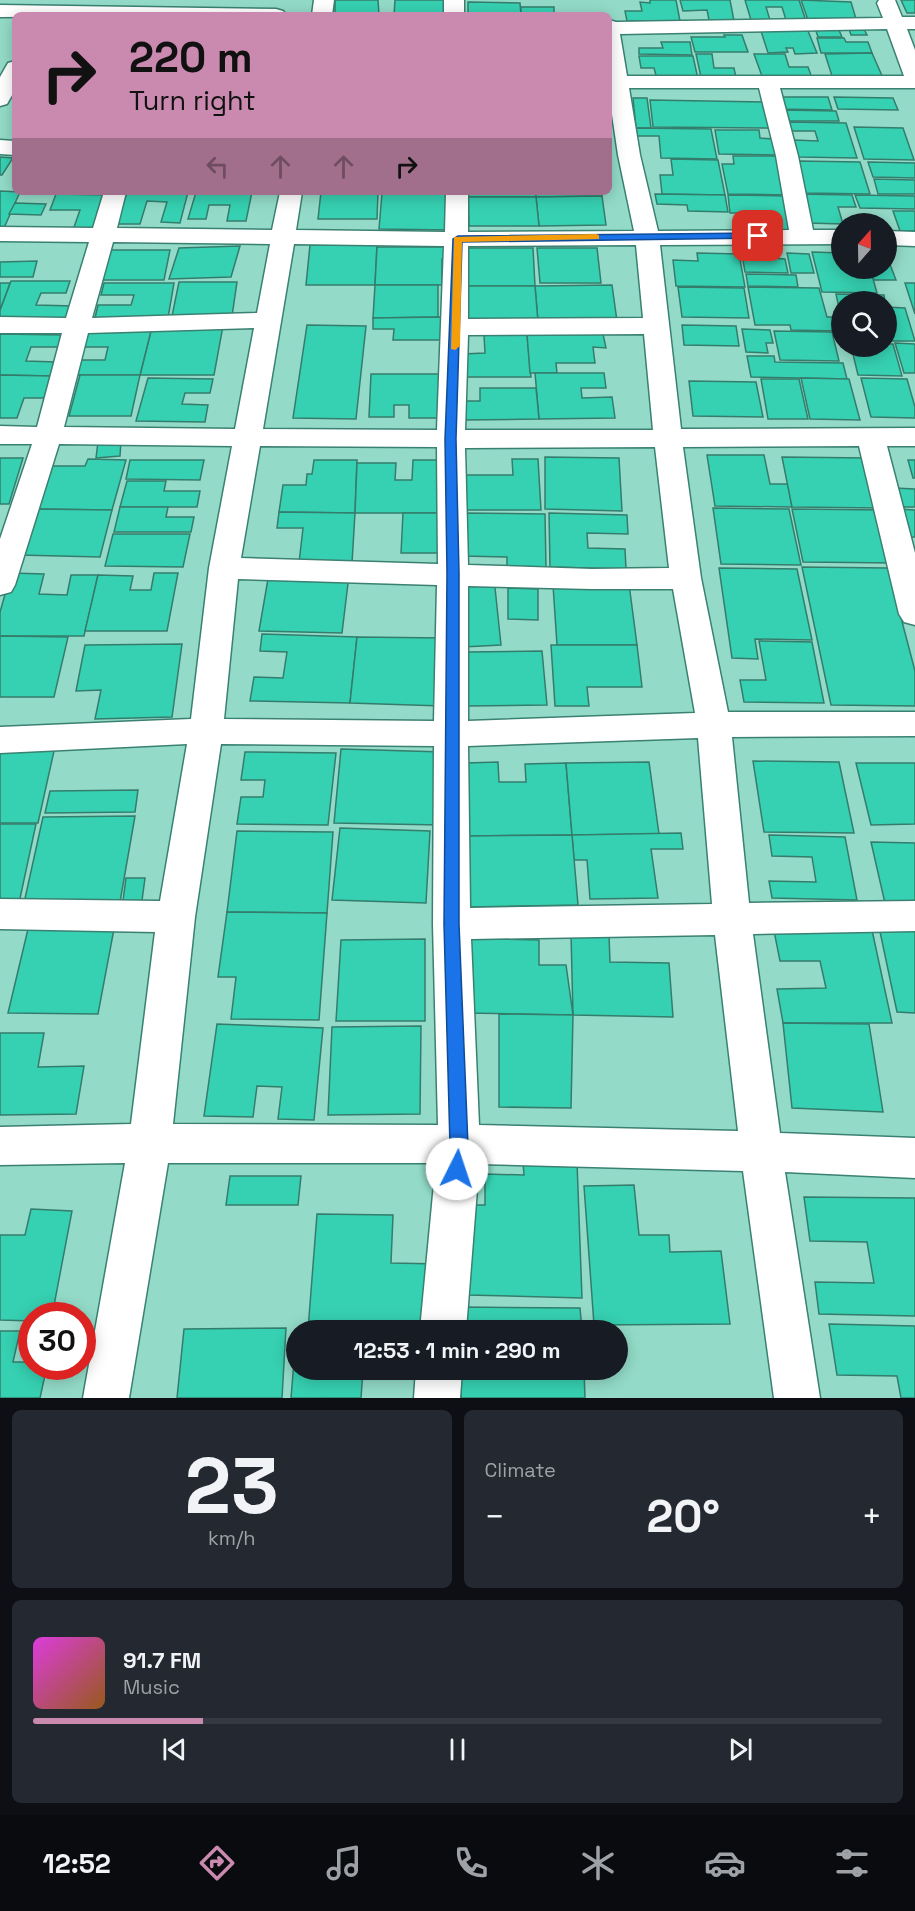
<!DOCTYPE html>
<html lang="en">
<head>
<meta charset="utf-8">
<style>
	body { margin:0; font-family:"Space Grotesk",sans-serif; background:#242831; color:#f1f3f6; height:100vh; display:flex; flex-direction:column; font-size:22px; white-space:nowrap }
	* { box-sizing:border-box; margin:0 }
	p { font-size:20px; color:#9ea1a6 }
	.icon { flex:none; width:33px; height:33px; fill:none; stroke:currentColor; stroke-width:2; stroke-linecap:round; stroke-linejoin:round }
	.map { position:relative; height:1398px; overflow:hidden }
	.drawer { display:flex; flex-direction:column; gap:12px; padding:12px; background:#0d0f14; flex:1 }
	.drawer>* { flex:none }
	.banner { position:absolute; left:12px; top:12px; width:600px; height:183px; border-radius:9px; box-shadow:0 3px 15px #0003; background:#ca8aaf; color:#111; overflow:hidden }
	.needle { width:39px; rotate:20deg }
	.buttons { position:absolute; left:831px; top:213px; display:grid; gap:12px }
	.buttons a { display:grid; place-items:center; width:66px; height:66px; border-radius:50%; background:#171b24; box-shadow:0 3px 15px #0003; font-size:30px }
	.speed { position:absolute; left:18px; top:1302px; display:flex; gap:12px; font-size:30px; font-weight:700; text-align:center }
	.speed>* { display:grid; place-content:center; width:78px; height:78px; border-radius:50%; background:#171b24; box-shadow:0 3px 15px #0003; line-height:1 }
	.speed .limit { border:9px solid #d22; background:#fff; color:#111 }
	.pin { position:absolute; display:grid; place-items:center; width:51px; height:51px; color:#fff; margin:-26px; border-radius:12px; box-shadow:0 3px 9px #0006 }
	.me { position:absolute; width:66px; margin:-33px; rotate:4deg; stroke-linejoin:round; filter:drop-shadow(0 0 4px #0008) }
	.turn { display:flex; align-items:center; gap:21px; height:126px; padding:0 18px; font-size:27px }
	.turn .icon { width:78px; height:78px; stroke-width:2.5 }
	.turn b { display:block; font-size:42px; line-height:51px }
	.lanes { display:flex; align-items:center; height:57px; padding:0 18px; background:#0003; justify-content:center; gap:30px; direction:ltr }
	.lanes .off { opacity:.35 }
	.big { font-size:45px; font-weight:800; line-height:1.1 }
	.drawer .tile { flex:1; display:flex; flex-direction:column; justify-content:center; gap:9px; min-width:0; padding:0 21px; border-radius:9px; background:#242831 }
	.drawer .dial { align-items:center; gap:0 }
	.dial b { font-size:78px; line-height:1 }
	.song { display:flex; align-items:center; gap:18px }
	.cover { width:72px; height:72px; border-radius:9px; background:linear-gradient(135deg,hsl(300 70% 55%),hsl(30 70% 35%)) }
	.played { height:6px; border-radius:3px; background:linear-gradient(90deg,#ca8aaf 20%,#363941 20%) }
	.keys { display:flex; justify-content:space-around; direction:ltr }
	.heat { display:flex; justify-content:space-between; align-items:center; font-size:33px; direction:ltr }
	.drawer .tiles { flex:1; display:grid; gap:12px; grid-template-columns:1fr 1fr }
	.tile:last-child { grid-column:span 2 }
	.trip { position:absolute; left:286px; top:1320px; width:342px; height:60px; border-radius:30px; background:#171b24; box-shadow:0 3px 15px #0003; font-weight:800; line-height:60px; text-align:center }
	.tabs { display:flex; height:96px; justify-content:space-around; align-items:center; background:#090b0e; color:#9ea1a6 }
	.tabs .icon { width:42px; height:42px }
	.tabs .selected { color:#ca8aaf }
	.tabs b { font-size:27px; color:#f1f3f6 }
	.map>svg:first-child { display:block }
	.building { fill:#36d1b2; stroke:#347d6c; stroke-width:1.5 }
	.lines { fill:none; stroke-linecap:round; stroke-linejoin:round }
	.street-casing { stroke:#3a8171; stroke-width:3 }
	.street { fill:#fff; fill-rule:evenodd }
	.route { fill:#1a73e8; stroke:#114b97; stroke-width:1.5 }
	.slow { fill:#f59e0b }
</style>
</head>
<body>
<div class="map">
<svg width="915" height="1398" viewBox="0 0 915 1398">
	<rect width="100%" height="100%" fill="#93dbc8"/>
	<g class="building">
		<polygon points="335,0 378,0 379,15 335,15"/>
		<polygon points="395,0 449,0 448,15 394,15"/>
		<polygon points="650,0 676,0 680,21 627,21 625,11 642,11 640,2 650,3"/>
		<polygon points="680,0 730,0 734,21 709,20 707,10 683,11"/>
		<polygon points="745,0 799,0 806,21 786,20 782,7 766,7 770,20 751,20"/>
		<polygon points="801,0 851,2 856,19 808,20"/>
		<polygon points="901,0 915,0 915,13 907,13"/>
		<polygon points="468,2 520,3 521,15 468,15"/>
		<rect x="521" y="7" width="33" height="8"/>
		<polygon points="815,28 838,28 842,37 818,37"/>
		<polygon points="849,29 864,29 867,35 851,35"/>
		<polygon points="761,31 808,31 817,53 795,54 793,48 786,48 788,52 768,53"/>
		<polygon points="724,35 742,35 748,52 695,52 691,37 725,37"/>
		<polygon points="817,38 844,38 846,42 868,42 872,53 821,53"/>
		<polygon points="661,42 690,42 692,55 639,54 639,48 663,48"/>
		<polygon points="872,53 883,78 833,79 825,54"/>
		<polygon points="696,54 712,54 714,68 734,68 736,78 701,77"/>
		<polygon points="754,54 785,54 789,67 808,67 812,78 763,79"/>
		<polygon points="639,56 693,56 698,79 657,79 654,68 641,68"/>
		<polygon points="779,97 828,97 832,110 781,109"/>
		<polygon points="834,97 893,98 898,110 838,109"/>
		<polygon points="633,98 647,98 651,128 636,128"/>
		<polygon points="650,100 765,102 772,128 653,127"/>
		<polygon points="782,110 836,111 839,121 785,121"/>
		<polygon points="789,122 846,123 857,158 798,157 794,140 818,141 815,131 791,131"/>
		<polygon points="854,127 903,128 914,160 864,159"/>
		<polygon points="636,128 711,129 717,159 661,158 659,136 637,136"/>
		<polygon points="715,130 759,130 760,138 775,139 779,155 719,154"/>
		<polygon points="733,156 778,156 788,195 728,194 722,164 734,164"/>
		<polygon points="0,157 13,158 2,175 0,175"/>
		<polygon points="671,159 718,160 725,195 662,194 660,175 673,175"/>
		<polygon points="798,161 860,162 870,194 806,193"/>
		<polygon points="868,162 915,163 915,178 873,177"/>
		<polygon points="874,179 915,180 915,194 878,194"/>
		<polygon points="0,191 20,192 4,228 0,228"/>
		<polygon points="127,192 188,192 180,223 161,222 167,202 147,201 140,224 117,224"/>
		<polygon points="196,192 252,192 246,221 227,221 230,205 209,205 206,219 188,219"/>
		<polygon points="321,192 382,192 378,192 377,219 318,219"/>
		<rect x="468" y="192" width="68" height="5"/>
		<polygon points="536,192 601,192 602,196 536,197"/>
		<polygon points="382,193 451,193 451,230 379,229"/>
		<polygon points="56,194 109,195 96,231 73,230 80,210 50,210"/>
		<polygon points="655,194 725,195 728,212 688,211 687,205 657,204"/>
		<polygon points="798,194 852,195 856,207 838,207 843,224 806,223"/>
		<polygon points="728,195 788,196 796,230 746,229 743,213 730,213"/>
		<polygon points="855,195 915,196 915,209 860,208"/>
		<polygon points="602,196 606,225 539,226 536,197"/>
		<polygon points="468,197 536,197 539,226 469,226"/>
		<polygon points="15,203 46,204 41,215 9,214"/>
		<polygon points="893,211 915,211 915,231 900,231"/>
		<polygon points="310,245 377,245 375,285 306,285"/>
		<polygon points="240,246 231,277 169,279 179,248"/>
		<polygon points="377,247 451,247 451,258 442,259 442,285 375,285"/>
		<polygon points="464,248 533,248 535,286 465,286"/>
		<polygon points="537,248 597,248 601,283 540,283"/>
		<polygon points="109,250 170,250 164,280 102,280"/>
		<polygon points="812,252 842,253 842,268 870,268 877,293 822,292"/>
		<polygon points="697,253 739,254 745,287 676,286 673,260 698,261"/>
		<polygon points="787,253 809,254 814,273 791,273"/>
		<polygon points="742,254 772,254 772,258 785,259 788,273 745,272"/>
		<polygon points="886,254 896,280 874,280 870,268 886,268"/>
		<polygon points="37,261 33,277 0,277 0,262"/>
		<polygon points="746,274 796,275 798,287 748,286"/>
		<polygon points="11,281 70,281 66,293 41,293 36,305 73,306 69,319 0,318 0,310"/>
		<polygon points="179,282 237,282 232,316 172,316"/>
		<polygon points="0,283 10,283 0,310"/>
		<polygon points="104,283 174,283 168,318 95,318 98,305 131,305 134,295 101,295"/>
		<polygon points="905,283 915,283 915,314"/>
		<polygon points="375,285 438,285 438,317 373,318"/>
		<polygon points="612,285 617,321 538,322 535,286"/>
		<polygon points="465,286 535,286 538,322 466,322"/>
		<polygon points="678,287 744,288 749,318 682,317"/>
		<polygon points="748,287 819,288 827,317 835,317 838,331 791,330 790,325 755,325"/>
		<polygon points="836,294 884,295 885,302 842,302 842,308 839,308"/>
		<polygon points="886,307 905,308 915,341 886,341"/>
		<polygon points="441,317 442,340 393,340 394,329 373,329 373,318"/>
		<polygon points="307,325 366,326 356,419 293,418"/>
		<polygon points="682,325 736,326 739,346 684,345"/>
		<polygon points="156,326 223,326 214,375 140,375 151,331 155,331"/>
		<polygon points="742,329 770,330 773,343 766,343 768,353 746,352"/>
		<polygon points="86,331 151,331 140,375 75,375 80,360 105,360 108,347 82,347"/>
		<polygon points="774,331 832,332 839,361 780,360"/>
		<polygon points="0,334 64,335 60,347 31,347 26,361 56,362 52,376 0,375"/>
		<polygon points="527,334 531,377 464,377 463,354 485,353 484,335"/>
		<polygon points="527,334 603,334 606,348 593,347 595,363 556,363 557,373 530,373"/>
		<polygon points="895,343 915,344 915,373 904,373"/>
		<polygon points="886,344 893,344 902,376 858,375 851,346 886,346"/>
		<polygon points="747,356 774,356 775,362 843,363 847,379 751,377"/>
		<polygon points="535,373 604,373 606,388 581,388 582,398 612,397 615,418 539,419"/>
		<polygon points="371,374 439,374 439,418 409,418 409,405 394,405 394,417 369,417"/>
		<polygon points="0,375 52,376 44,398 24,398 17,418 0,418"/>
		<polygon points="80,375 140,375 131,416 69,416"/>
		<polygon points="148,378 213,379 210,393 185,393 182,404 208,405 205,422 136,421"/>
		<polygon points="801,378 849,379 860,420 810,419"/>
		<polygon points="861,378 907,379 915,407 915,418 871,417"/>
		<polygon points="761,379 799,379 808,419 768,419"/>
		<polygon points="689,381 756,382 763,417 693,416"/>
		<polygon points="480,388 536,388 539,419 463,420 463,401 480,401"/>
		<polygon points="121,441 120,456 96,458 98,442"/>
		<polygon points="707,455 764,455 770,484 788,484 792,507 715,506"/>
		<polygon points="545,457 619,458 622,511 545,509"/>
		<polygon points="782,457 868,458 881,508 792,507"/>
		<polygon points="0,458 23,458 9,504 0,504"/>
		<polygon points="88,459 126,460 112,510 35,509 49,466 85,466"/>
		<polygon points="512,459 538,459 541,510 462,510 462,475 513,475"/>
		<polygon points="130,460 204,460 200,480 126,479"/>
		<polygon points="314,460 357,460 355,513 279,512 283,485 306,485 307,474 312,474"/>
		<polygon points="413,460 447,460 447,513 355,513 357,463 396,463 395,480 412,480"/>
		<polygon points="908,460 915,460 915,478 913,478"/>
		<polygon points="127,481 166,481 164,491 200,491 197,507 120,507"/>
		<polygon points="894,488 915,489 915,507 899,507"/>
		<polygon points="120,507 168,507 166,517 194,517 191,532 114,532"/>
		<polygon points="713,508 789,509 801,565 721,564"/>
		<polygon points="35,509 112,510 100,557 19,555"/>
		<polygon points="792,509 882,510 896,563 803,562"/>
		<polygon points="898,509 915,510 915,537 906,537"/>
		<polygon points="279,512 355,513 352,563 299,563 303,528 277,528"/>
		<polygon points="403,513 442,513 441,553 401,553"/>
		<polygon points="463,513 545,514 546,567 507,567 507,557 462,556"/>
		<polygon points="549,513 627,515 628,534 587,533 588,548 625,549 626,569 550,567"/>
		<polygon points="113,534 190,534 183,567 105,566"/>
		<polygon points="802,567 888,568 915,671 915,706 831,705"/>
		<polygon points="719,568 797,569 812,640 755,639 758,659 732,658"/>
		<polygon points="11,573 44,574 39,594 67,595 71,575 98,575 84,636 0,636 0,612"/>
		<polygon points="154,573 178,573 167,631 85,631 98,575 133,576 130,590 151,590"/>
		<polygon points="269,573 349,575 342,633 259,631"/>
		<polygon points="494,578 501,645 463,647 459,579"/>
		<polygon points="629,584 637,645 557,645 553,585"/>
		<polygon points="508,588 538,589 538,620 508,619"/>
		<polygon points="262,634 357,637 350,703 250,701 254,677 283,678 287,652 260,651"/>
		<polygon points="0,636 68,637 54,697 0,697"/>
		<polygon points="357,637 446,638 442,706 350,703"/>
		<polygon points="759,641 812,642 824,703 744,702 740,680 766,680"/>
		<polygon points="182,644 172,717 95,719 101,690 76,691 85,645"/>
		<polygon points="551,645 637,645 642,687 587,687 589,706 555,706"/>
		<polygon points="542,651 547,705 467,706 465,652"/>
		<polygon points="341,749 443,752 440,825 334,823"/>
		<polygon points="0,751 54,751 38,823 0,823"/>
		<polygon points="245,752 336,753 328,825 237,824 241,797 263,797 265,780 241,780"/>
		<polygon points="753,761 839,762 854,833 764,832"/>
		<polygon points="498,762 499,782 526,782 525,764 566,763 572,835 468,836 466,763"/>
		<polygon points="649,762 659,834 572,835 566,763"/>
		<polygon points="856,763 915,763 915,824 871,825"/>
		<polygon points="138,790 135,812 45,813 50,791"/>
		<polygon points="135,816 120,902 24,903 43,817"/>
		<polygon points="0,824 36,824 19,903 0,903"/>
		<polygon points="340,828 430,831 426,903 332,900"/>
		<polygon points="237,831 333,832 327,913 227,912"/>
		<polygon points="681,833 683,849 651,849 658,898 590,899 587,860 574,860 572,835"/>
		<polygon points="572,835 578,905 470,907 468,836"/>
		<polygon points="769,835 845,837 857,900 772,898 769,881 816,882 812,857 772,856"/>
		<polygon points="871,842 915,843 915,912 887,912"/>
		<polygon points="126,878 145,878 141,908 122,908"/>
		<polygon points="227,912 327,913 319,1020 231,1019 236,977 218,977"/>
		<polygon points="879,927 915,927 915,1013 897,1012"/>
		<polygon points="28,929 114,929 98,1014 8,1013"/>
		<polygon points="872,930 892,1023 783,1023 777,989 826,988 820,961 780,961 774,931"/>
		<polygon points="571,934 609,935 610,962 669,963 673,1017 573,1015"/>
		<polygon points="467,938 539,940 539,965 566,965 573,1015 466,1013"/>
		<polygon points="425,939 425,1021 336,1021 341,940"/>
		<polygon points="499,1014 573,1015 571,1108 499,1107"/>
		<polygon points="783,1023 869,1024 883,1112 792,1108"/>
		<polygon points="217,1024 323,1028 314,1120 278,1119 282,1087 257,1086 253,1117 204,1116"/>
		<polygon points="421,1026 420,1114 328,1115 332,1027"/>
		<polygon points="0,1033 44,1033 38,1067 84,1066 76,1114 0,1115"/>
		<polygon points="523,1162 577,1162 582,1298 467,1295 467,1205 485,1205 485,1174 524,1175"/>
		<polygon points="230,1176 301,1176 298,1205 226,1205"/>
		<polygon points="634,1185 639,1235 669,1235 670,1252 721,1251 730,1324 594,1325 584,1186"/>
		<polygon points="804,1197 915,1198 915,1316 819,1314 815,1282 874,1283 867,1242 810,1241"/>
		<polygon points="31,1209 72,1211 52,1316 32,1316 32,1321 0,1320 0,1235 25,1235"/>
		<polygon points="317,1214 393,1215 391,1263 440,1264 439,1330 308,1330"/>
		<polygon points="461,1307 580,1308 582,1330 461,1330"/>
		<polygon points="829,1324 915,1326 915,1398 901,1398 897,1376 837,1375"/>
		<polygon points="286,1328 282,1398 177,1398 184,1329"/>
		<polygon points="0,1331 20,1331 13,1362 32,1362 32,1366 47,1366 40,1398 0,1398"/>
		<polygon points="294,1361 297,1361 297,1370 363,1370 361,1398 291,1398"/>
		<polygon points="461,1370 584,1370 585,1398 461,1398"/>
	</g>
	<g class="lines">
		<defs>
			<g id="street">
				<polygon points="314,0 334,0 332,15 312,15"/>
				<rect x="444" y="0" width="20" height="15"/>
				<path d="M879 0H895L902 17H915V29H907L915 50V88H780L798 156 813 230H842V244L660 245 681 429 915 428V446H887L915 553V625L904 622 899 614 859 446 683 447 701 578 728 712H915V736L732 737 749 903 915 901V931L753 934 780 1133 915 1138V1178L785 1172 820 1398H774L743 1171 479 1164 466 1330H420L436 1163H168L129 1398H83L125 1163 0 1165V1127L131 1124 155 932 0 929V899L160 901 187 744 0 753V727L191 719 209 568 232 446 59 444 15 585 11 592 0 595V539L32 444H0V426L37 427 62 333H0V317L66 318 89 242 0 241V227L93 228 104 192H126L117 228 272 230 280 192H302L296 230 445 232 446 192H468V232L634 231 618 155 609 94V20L616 22 883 18 877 3ZM887 29 904 76H627L620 34ZM629 88H759L776 156 789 230 658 231 640 155ZM113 242 270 244 257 313 92 318ZM294 244 444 246 437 430 263 429ZM636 245 643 318 468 319V246ZM254 328 235 429 64 427 88 333ZM644 334 653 430H465L468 335ZM260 446 437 447 438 564 241 558ZM655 447 669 568 592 569 468 565 465 448ZM238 579 437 585 434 721 224 719ZM468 586 592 589H673L695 713 468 721ZM698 738 712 904 470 908 468 746ZM221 744 434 746 433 924 438 1125 173 1124 195 917ZM715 935 738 1131 479 1125 471 939Z"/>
				<polygon points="0,5 276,9 283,11 286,15 0,17"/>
				<polygon points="15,61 15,90 7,104 0,106 0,77 8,63"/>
				<polygon points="0,140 15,141 15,155 0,154"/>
				<polygon points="886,231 915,232 915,246 886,245"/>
				<polygon points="416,1370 462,1370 460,1398 414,1398"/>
			</g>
		</defs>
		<use href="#street" class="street-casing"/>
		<use href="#street" class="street"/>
	</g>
	<polygon class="route" points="758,233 763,236 761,238 462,242 456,439 459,573 459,924 468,1146 463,1175 457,1177 451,1175 448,1169 450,1146 444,924 447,573 445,439 453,239 458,236"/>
	<polygon class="slow" points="596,234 599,235 599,239 462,242 460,346 455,350 451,349 454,237"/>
</svg>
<div class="buttons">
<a><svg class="needle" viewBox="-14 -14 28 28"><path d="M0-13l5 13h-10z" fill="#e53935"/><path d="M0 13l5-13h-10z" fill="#9ea1a6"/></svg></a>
<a><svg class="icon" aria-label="search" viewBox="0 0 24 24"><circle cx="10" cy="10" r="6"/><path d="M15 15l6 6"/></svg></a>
</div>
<div class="speed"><div class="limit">30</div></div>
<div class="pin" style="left:758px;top:236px;background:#d93025"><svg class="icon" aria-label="arrive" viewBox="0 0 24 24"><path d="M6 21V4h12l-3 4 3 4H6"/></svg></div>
<svg class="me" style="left:457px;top:1169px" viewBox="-20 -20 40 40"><circle r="19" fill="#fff"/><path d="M0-13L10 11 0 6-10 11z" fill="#1a73e8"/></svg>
<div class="trip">12:53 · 1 min · 290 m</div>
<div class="banner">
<div class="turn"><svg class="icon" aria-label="right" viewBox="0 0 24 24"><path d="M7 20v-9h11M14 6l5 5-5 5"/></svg><div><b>220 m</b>Turn right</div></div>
<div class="lanes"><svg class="icon off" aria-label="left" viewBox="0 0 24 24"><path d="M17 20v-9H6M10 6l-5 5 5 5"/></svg><svg class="icon off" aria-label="ahead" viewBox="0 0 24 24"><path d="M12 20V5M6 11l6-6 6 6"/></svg><svg class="icon off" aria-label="ahead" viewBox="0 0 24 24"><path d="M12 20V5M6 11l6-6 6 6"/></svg><svg class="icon" aria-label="right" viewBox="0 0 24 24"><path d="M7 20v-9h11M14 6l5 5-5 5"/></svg></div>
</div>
</div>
<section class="drawer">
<div class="tiles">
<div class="tile dial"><b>23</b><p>km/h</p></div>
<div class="tile"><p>Climate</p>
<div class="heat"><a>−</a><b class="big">20°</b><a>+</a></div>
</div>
<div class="tile">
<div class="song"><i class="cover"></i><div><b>91.7 FM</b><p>Music</p></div></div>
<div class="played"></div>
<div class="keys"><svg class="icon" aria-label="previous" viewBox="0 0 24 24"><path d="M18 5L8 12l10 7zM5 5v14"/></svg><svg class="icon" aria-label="pause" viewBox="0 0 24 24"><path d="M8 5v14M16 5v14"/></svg><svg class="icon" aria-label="next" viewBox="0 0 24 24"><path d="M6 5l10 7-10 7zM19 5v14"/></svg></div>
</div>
</div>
</section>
<nav class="tabs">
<b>12:52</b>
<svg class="icon selected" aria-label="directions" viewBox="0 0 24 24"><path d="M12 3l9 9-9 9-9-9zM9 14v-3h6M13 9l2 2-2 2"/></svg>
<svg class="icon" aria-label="music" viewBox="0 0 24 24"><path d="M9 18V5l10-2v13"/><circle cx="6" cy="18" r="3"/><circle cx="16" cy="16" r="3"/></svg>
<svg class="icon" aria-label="phone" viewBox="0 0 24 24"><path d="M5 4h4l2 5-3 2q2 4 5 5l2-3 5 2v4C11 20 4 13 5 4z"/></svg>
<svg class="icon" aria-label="climate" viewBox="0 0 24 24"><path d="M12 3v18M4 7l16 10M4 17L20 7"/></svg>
<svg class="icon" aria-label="car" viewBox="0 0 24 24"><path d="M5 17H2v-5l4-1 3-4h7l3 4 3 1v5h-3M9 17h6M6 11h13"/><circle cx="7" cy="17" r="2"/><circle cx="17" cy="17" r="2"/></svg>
<svg class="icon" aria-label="filters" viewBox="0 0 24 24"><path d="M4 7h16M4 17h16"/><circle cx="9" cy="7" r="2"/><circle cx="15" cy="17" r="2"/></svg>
</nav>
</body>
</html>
